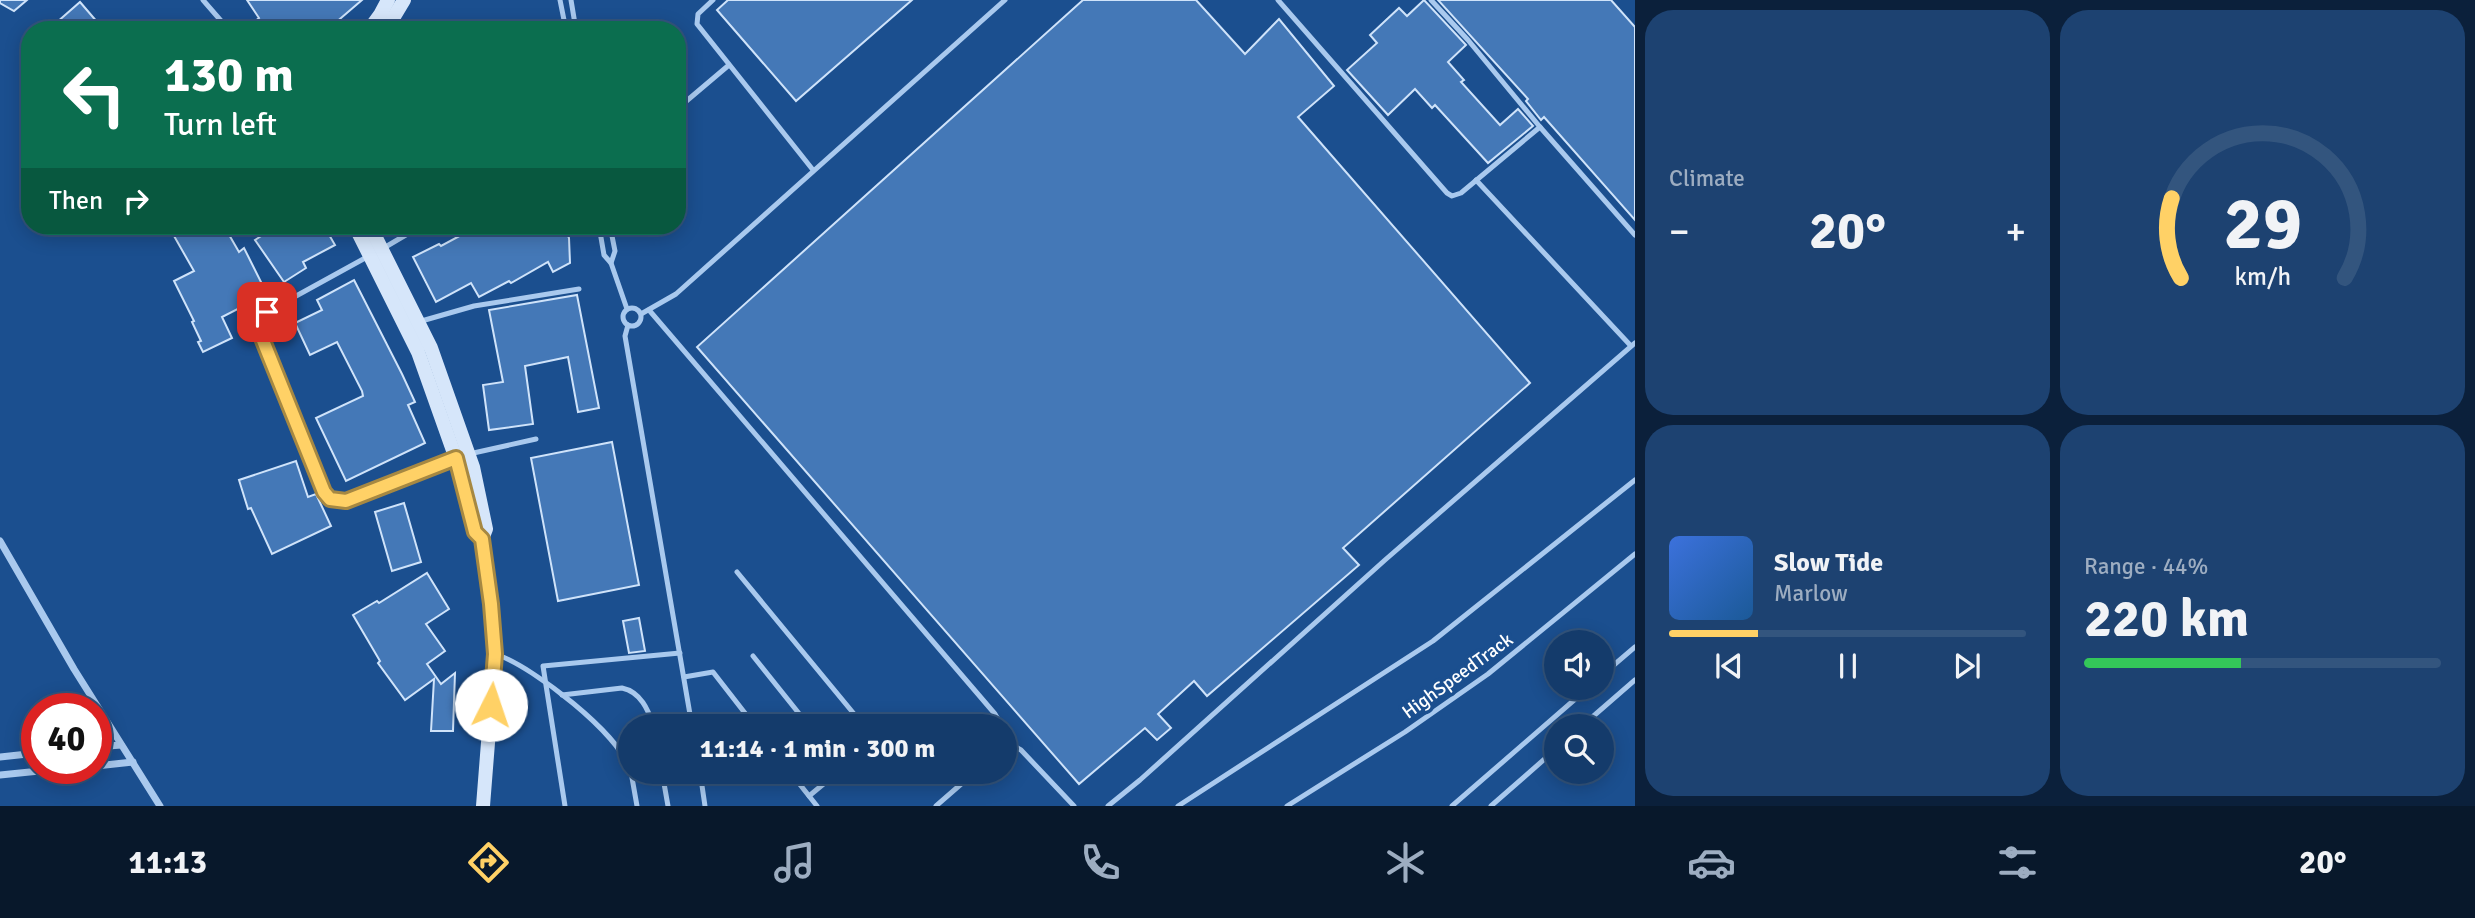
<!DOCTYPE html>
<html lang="en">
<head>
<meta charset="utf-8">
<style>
	body { margin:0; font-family:Signika,sans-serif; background:#1d4271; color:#f1f3f6; height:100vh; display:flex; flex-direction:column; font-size:26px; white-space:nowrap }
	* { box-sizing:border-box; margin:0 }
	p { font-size:23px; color:#9dadc1 }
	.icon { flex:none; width:38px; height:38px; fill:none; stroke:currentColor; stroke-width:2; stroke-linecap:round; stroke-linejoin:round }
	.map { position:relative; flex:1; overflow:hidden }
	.panel { display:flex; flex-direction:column; gap:10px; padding:10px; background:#0b203b; width:840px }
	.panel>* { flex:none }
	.hud { position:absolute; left:21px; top:21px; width:665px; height:214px; border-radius:28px; box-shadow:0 4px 18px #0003,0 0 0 2px #33557e; background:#0b6e4f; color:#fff; overflow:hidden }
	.fabs { position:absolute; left:1544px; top:630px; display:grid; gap:14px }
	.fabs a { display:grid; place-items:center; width:70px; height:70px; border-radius:50%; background:#143b6b; box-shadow:0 4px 18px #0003,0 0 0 2px #33557e; font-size:35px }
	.speed { position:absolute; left:21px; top:693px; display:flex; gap:14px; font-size:35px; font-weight:700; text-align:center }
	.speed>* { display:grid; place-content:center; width:91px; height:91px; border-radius:50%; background:#143b6b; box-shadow:0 4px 18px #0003,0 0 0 2px #33557e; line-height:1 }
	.speed .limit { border:10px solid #d22; background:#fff; color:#111 }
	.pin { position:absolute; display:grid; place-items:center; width:60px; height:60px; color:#fff; margin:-30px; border-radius:14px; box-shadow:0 4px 10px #0006 }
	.me { position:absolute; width:77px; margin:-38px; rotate:4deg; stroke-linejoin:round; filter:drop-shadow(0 0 5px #0008) }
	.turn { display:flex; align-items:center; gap:24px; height:147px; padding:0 28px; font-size:32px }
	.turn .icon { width:91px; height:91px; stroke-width:2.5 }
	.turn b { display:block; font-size:49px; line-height:60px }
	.then { display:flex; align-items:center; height:66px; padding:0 28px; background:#0003; gap:14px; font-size:26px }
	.big { font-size:52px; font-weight:800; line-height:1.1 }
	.panel .card { flex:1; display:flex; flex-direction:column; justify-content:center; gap:10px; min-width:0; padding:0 24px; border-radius:28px; background:#1d4271 }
	.panel .dial { align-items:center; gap:0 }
	.dial svg { height:182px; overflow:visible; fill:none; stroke:#33557e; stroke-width:7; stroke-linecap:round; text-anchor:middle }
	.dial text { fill:#f1f3f6; stroke:none }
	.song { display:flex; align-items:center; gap:21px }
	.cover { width:84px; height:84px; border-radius:10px; background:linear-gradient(135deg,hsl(220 70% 55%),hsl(210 70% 35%)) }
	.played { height:7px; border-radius:4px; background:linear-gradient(90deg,#ffd166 25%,#33557e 25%) }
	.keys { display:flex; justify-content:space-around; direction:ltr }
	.heat { display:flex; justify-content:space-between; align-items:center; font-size:38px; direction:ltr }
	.charge { height:10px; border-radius:5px; background:linear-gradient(90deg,#34c759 44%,#33557e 0) }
	.panel .tiles { flex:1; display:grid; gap:10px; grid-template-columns:repeat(2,1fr) }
	.trip { position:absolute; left:618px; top:714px; width:399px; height:70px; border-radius:35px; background:#143b6b; box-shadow:0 4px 18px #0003,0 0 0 2px #33557e; font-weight:800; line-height:70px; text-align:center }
	.dock { display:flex; height:112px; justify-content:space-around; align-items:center; background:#08182b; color:#9dadc1 }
	.dock .icon { width:49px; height:49px }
	.dock .current { color:#ffd166 }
	.dock b { font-size:32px; color:#f1f3f6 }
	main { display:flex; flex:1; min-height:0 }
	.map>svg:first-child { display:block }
	.building { fill:#4478b7; stroke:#cfe3fa; stroke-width:2 }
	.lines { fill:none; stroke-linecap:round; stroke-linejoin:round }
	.lane { stroke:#a9c9ee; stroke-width:5 }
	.street { stroke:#a9c9ee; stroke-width:7 }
	.secondary { stroke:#d6e6fa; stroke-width:14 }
	.route-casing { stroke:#a68842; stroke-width:18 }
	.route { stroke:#ffd166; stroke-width:12 }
	.labels { text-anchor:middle; stroke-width:7; stroke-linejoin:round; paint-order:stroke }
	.street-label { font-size:19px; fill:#fff; stroke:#1b4f8f }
</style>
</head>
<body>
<main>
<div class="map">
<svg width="1635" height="806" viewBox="0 0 1635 806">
	<rect width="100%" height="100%" fill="#1b4f8f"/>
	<g class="building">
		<polygon points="0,0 27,0 14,11 0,3"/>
		<polygon points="247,0 362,0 327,30 260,30 254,22 259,18"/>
		<polygon points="728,0 912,0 796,101 717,10"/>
		<polygon points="1083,0 1196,0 1245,54 1279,19 1334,86 1298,117 1530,383 1343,548 1359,565 1207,696 1194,681 1158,714 1171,728 1157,740 1145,728 1079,784 697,347"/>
		<polygon points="1424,0 1466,45 1448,62 1464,80 1461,82 1500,125 1518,109 1533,126 1488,163 1435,105 1432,108 1415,89 1388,115 1347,70 1377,43 1370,35 1399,8 1407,16"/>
		<polygon points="1438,0 1611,0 1635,27 1635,220 1544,117 1541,120 1526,101 1528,99"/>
		<polygon points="80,2 98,23 90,30 48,30"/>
		<polygon points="192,226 224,226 239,252 244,248 267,294 222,317 232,338 203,352 198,342 201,341 192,322 194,321 174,281 194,271 174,236"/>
		<polygon points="277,226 324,226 335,245 303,262 306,268 284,282 255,240"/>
		<polygon points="478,226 564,226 569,238 570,263 553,272 548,262 511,283 509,281 479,297 471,283 436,302 413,257 439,244 441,246"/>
		<polygon points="354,280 402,374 415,402 408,405 425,443 346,481 316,418 363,396 362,391 337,342 310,355 295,323 322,310 317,300"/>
		<polygon points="577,295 599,408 578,412 568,357 525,366 533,424 489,430 483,385 503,382 489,310"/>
		<polygon points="612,442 639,585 558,601 531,458"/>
		<polygon points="296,461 308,497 316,494 331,526 272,554 251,508 248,509 239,480"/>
		<polygon points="404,503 421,562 392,571 375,512"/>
		<polygon points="427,573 449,609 426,624 445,651 427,664 441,684 455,673 453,731 431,731 434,679 405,700 378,663 380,661 353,615 377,601 379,603"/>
		<polygon points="639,618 645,651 629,653 623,621"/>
	</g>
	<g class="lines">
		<g class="lane">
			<polyline points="203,0 229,30"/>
			<polyline points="560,0 566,30"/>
			<polyline points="571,0 576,30"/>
			<polyline points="713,0 698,14 697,24 813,170"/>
			<polyline points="1278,0 1447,193 1452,196 1461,193 1540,127"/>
			<polyline points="1431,0 1468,40 1540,127 1635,235"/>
			<polyline points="677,109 729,65"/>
			<polyline points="1476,180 1631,346"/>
			<polyline points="599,226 604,255 611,263 627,309"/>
			<polyline points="610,226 615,251 611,263"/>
			<polyline points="382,249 421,226"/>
			<polyline points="367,257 267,312 260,326 262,338 324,492 329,499 346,501 453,460"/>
			<circle cx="632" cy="317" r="9"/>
			<polyline points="649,310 995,714 1002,726"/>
			<polyline points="641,314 676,294 1005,0"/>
			<polyline points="418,322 474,306 579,289"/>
			<polyline points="628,325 625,336 692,726"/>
			<polyline points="469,454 536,439"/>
			<polyline points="737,572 864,726"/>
			<path d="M498 655C534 668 619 733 630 770"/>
			<polyline points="753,656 809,726"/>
			<polyline points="1601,676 1635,647"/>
			<polyline points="684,677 713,672 755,726"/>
			<path d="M562 695 622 688C641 692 648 710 654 726"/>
			<polyline points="1582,726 1635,680"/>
			<polyline points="1004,731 1008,746"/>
			<polyline points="1004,746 1012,745 1021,750 1074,806"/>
			<polyline points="631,772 637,806"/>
			<polyline points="662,772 668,806"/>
			<polyline points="700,772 705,806"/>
			<polyline points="790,772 817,806"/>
			<polyline points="809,796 838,772"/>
			<polyline points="565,806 543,666 680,653"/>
			<polyline points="936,806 975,772"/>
			<polyline points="1108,806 1140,780 1385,560 1635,343"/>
			<polyline points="1178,806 1433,641 1635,480"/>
			<polyline points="1287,806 1405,732 1488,674 1635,554"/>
			<polyline points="1452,806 1588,688"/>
			<polyline points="1491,806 1556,749"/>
		</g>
		<g class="street">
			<polyline points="0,541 74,669 160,806"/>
			<polyline points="96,747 121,745"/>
			<polyline points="0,757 37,753"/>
			<polyline points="96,766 133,762"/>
			<polyline points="0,775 69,768"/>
		</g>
		<g class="secondary">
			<polyline points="369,30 380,15 388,0"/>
			<polyline points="386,30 404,0"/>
			<polyline points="355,226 418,352 456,459 475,532 482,539"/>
			<polyline points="370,226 431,348 473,467 486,529 482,539 491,604 495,654 483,806"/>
		</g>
	</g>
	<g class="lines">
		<defs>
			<polyline id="route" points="267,312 260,326 262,338 324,492 330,499 346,501 456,458 475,532 482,539 491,604 495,654 491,705"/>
		</defs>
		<use href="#route" class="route-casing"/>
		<use href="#route" class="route"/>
	</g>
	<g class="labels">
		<g class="street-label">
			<text transform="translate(1457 675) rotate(-36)" y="7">HighSpeedTrack</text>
		</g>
	</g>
</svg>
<div class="fabs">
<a><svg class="icon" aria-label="sound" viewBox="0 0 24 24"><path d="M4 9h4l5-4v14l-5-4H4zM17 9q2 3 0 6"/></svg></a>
<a><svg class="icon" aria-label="search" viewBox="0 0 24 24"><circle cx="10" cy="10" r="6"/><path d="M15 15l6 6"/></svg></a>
</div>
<div class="speed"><div class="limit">40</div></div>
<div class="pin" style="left:267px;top:312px;background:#d93025"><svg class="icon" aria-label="arrive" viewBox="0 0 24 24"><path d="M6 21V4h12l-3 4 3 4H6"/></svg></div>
<svg class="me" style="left:491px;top:705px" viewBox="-20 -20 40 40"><circle r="19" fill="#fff"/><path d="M0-13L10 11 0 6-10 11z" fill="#ffd166"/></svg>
<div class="trip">11:14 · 1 min · 300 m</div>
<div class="hud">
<div class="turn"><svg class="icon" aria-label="left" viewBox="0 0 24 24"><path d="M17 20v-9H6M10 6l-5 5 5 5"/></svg><div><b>130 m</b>Turn left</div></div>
<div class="then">Then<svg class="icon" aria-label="right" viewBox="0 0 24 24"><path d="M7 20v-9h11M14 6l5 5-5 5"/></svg></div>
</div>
</div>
<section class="panel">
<div class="tiles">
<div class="card"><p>Climate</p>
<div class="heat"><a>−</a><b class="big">20°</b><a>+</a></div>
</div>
<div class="card dial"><svg viewBox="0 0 100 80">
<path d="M14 69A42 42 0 1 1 86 69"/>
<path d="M14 69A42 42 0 0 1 10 34" stroke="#ffd166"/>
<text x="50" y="56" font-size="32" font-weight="700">29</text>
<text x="50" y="72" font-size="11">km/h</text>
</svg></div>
<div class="card">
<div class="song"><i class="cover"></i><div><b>Slow Tide</b><p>Marlow</p></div></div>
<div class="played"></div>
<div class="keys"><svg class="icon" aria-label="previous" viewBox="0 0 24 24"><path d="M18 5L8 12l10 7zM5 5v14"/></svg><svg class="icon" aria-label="pause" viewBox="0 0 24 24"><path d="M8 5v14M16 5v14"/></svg><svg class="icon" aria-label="next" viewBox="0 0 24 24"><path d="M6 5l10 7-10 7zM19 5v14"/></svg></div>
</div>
<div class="card"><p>Range · 44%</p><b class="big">220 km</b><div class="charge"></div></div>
</div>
</section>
</main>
<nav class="dock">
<b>11:13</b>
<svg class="icon current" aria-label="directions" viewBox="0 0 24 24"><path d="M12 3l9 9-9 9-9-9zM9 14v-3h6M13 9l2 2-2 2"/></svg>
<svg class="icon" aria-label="music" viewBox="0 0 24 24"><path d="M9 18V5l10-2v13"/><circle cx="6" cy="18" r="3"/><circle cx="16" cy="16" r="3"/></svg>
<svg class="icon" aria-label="phone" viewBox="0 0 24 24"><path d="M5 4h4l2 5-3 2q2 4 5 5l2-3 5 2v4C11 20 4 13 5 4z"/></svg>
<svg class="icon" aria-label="climate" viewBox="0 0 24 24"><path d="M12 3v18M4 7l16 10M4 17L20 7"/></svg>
<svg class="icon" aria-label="car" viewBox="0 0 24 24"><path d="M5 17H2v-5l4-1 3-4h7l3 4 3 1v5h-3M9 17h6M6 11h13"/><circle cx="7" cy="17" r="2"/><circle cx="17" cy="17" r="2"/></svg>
<svg class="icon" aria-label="filters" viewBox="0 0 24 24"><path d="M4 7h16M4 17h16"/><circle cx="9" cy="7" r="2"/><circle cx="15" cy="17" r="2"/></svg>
<b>20°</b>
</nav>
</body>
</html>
